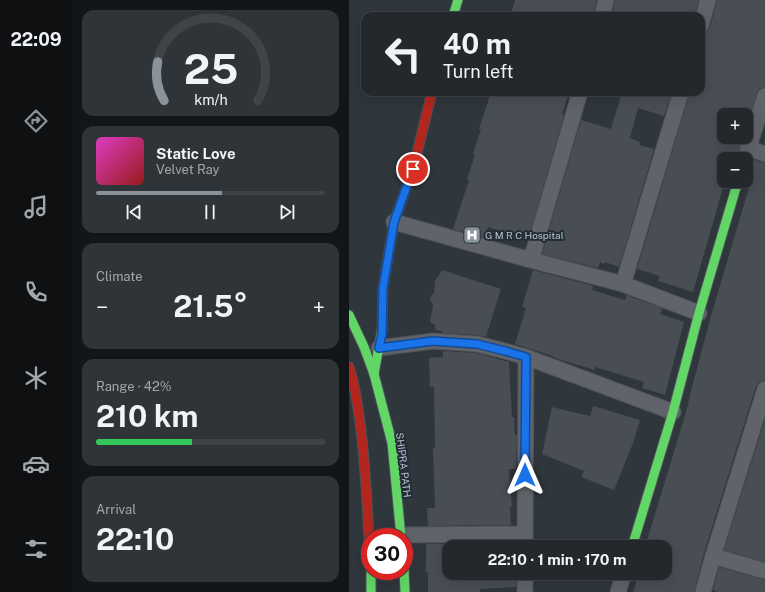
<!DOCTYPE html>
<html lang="en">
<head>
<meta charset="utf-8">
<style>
	body { margin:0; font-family:"Public Sans",sans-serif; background:#2f3439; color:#f1f3f6; height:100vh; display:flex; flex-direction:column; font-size:15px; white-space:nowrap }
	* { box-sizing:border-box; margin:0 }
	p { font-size:13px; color:#a3a6aa }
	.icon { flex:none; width:22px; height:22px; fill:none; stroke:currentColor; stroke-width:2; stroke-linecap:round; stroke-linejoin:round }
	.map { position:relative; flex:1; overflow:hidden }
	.details { display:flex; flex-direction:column; gap:10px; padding:10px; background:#131619; width:277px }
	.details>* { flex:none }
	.guide { position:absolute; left:12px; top:12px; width:344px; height:84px; border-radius:12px; box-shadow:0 4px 16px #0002,0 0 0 1px #404449; background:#23282d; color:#f1f3f6; overflow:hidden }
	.fabs { position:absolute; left:368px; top:108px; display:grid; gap:8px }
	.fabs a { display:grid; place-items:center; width:36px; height:36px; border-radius:8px; background:#23282d; box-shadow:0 4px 16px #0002,0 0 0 1px #404449; font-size:20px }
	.speed { position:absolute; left:12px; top:528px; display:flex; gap:8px; font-size:20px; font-weight:700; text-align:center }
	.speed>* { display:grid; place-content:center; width:52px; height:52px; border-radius:50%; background:#23282d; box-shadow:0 4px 16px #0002,0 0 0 1px #404449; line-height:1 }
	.speed .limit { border:6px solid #d22; background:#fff; color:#111 }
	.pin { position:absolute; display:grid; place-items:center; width:34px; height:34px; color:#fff; margin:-17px; border:2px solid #fff; border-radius:50%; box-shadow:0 1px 4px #0007 }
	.me { position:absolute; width:44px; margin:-22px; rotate:0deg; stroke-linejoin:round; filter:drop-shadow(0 0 3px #0008) }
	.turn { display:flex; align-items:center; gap:14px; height:84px; padding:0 16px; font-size:18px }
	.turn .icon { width:52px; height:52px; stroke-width:2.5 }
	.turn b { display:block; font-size:28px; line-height:34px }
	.big { font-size:30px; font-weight:700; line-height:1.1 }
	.details .tile { flex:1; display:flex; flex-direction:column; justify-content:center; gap:6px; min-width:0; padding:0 14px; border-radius:12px; background:#2f3439 }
	.details .dial { align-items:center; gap:0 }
	.dial svg { height:104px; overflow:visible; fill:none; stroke:#404449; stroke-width:7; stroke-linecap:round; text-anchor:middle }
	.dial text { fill:#f1f3f6; stroke:none }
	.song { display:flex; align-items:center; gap:12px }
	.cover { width:48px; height:48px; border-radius:6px; background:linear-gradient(135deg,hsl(310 70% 55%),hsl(0 70% 35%)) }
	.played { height:4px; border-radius:2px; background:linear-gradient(90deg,#8a929a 55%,#404449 55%) }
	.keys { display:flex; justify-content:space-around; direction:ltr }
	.heat { display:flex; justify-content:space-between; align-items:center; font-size:22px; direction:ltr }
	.charge { height:6px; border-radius:3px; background:linear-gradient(90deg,#34c759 42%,#404449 0) }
	.trip { position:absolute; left:93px; top:540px; width:230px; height:40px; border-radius:12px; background:#23282d; box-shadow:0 4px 16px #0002,0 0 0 1px #404449; font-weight:700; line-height:40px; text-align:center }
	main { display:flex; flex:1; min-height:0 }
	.tab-bar { display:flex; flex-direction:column; width:72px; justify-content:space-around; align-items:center; background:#0e1012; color:#a3a6aa }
	.tab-bar .icon { width:28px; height:28px }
	.tab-bar .current { color:#8a929a }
	.tab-bar b { font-size:18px; color:#f1f3f6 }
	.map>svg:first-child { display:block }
	.building { fill:#484e54 }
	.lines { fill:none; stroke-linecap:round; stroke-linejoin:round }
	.street-casing { stroke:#4d5257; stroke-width:17 }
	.fast-casing { stroke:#4d5257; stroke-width:11 }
	.jam-casing { stroke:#4d5257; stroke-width:11 }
	.street { stroke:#60646a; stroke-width:15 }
	.fast { stroke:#63d668; stroke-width:9 }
	.jam { stroke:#b3261e; stroke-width:9 }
	.route-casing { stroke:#114b97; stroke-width:10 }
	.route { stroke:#1a73e8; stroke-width:7 }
	.labels { text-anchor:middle; stroke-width:4; stroke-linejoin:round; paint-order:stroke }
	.poi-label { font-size:10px; fill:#bbc3cc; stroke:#222d37; text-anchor:start }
	.street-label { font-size:10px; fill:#bbc3cc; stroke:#222d37 }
</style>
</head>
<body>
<main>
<nav class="tab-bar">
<b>22:09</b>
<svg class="icon current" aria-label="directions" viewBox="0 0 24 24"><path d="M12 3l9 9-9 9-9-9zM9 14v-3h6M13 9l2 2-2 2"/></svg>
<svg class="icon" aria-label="music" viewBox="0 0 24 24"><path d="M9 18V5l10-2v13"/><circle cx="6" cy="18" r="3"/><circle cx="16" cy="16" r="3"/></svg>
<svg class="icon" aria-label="phone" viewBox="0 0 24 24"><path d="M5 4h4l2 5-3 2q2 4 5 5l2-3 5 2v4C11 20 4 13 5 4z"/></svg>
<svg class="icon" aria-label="climate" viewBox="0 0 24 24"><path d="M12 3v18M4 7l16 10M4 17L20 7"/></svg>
<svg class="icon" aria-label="car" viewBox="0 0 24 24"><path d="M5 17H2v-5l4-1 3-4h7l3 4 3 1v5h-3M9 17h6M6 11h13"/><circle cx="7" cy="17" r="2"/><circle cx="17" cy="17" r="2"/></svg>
<svg class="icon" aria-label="filters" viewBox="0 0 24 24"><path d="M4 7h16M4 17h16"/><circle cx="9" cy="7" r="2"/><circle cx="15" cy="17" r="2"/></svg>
</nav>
<section class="details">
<div class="tile dial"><svg viewBox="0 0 100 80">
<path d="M14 69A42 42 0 1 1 86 69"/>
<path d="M14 69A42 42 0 0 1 9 39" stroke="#8a929a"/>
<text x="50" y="56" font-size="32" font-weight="700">25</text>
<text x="50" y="72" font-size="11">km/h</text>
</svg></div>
<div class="tile">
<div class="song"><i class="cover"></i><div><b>Static Love</b><p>Velvet Ray</p></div></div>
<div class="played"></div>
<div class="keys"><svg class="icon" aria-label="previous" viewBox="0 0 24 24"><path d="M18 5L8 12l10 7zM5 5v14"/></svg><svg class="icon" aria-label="pause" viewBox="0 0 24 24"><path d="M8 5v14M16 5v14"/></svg><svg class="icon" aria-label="next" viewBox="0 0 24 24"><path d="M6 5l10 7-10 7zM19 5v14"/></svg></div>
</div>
<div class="tile"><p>Climate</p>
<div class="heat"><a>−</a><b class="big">21.5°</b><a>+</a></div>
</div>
<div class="tile"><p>Range · 42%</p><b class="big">210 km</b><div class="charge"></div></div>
<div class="tile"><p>Arrival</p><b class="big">22:10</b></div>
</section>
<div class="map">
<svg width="416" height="592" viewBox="0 0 416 592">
	<rect width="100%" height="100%" fill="#2f363c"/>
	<g class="building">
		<polygon points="166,0 248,0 244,16 161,16"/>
		<polygon points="266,0 350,0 345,16 262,16"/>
		<polygon points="368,0 416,0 416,87 410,89 408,93 397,126 397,115 375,115 375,137 394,137 387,159 375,159 375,181 376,181 344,292 309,281 311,276 288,269 341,92 352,92 352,49 357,32 361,27"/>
		<polygon points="142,92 220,92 213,114 215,115 179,240 139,227 135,238 104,229 120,180 118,179 126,155 124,154 132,129 130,129"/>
		<polygon points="273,92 323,92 315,116 289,108 281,138 291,142 290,145 305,149 270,267 256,262 255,264 251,262 249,268 193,254 232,120 262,129"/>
		<polygon points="405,160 416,163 416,380 410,382 407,386 355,553 345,592 284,592 290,573 316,573 316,547 296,547 340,402 339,402 362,316 401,184 401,179 397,172 397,168 402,165"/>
		<polygon points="93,270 152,289 137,337 129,335 93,333 93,331 87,330 86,325 81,322 84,306 81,298 85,293 86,281"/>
		<polygon points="184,270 244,286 243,290 276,300 278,295 282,297 313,308 311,314 335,322 316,395 293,388 295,382 246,367 246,370 215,361 204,357 204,356 166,344 177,308 173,307"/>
		<polygon points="94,351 127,353 160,362 163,417 165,417 166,435 168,435 167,469 160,469 163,507 161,507 162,525 79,526 78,508 86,508 84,448 86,448 85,387 81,387 80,358 94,357"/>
		<polygon points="244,406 291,420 284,443 265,490 232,477 235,471 193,454 203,407 241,416"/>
		<polygon points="416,419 416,562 375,550"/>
		<polygon points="165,543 165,547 100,547 100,574 167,573 167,587 131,589 131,592 79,592 79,572 77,572 77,544"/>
		<polygon points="370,567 416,580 416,592 369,592 364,590"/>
	</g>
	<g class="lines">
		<defs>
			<g id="street">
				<polyline points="253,16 257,0"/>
				<polyline points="352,25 359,0"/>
				<polyline points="399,148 416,154"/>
				<polyline points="396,159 416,96"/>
				<polyline points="45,222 182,260 274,284 350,313"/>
				<polyline points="182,260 231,92"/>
				<polyline points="274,284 332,92"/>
				<polyline points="30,348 84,341 128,344 156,351 177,357 324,412"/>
				<polyline points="416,389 364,556 416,571"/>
				<polyline points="52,535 176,534"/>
				<polyline points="176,547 177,357"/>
				<polyline points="176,592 176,573"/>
				<polyline points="269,592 275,573"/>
				<polyline points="354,592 364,556"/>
			</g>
			<g id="fast">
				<polyline points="104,16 109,0"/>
				<polyline points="0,315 15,347 25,374"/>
				<polyline points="33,330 25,374 43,443 52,537"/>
				<polyline points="283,547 324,412 350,313 389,181"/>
				<polyline points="55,569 56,592"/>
				<polyline points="22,571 22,592"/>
			</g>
			<g id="jam">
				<polyline points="33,330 34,288 45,222 64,169 83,92"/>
				<path d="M0 367C7 387 9 409 12 430 17 472 19 515 21 558"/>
			</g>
		</defs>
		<use href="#street" class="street-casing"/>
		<use href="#fast" class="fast-casing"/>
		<use href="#jam" class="jam-casing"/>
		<use href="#street" class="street"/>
		<use href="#fast" class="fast"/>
		<use href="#jam" class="jam"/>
	</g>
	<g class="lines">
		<defs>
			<polyline id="route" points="64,169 45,222 34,288 33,334 30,348 84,341 128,344 156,351 177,357 176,475"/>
		</defs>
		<use href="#route" class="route-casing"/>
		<use href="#route" class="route"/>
	</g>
	<defs>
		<symbol id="hospital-square" viewBox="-11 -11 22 22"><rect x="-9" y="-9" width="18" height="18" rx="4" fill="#8a929a" stroke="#222d37"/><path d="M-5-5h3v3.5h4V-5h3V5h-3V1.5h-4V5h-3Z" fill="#fff"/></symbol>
	</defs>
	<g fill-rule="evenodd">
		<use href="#hospital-square" x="113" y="225" width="20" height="20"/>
	</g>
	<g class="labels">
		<g class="poi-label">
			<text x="136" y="239">G M R C Hospital</text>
		</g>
		<g class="street-label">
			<text transform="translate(55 465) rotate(83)" y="4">SHIPRA PATH</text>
		</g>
	</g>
</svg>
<div class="fabs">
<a>+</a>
<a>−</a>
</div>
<div class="speed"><div class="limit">30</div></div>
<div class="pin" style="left:64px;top:169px;background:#d93025"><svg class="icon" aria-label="arrive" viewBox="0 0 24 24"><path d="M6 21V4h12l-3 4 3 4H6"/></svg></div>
<svg class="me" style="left:176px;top:475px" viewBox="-20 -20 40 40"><path d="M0-17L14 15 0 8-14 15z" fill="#1a73e8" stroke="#fff" stroke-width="4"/></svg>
<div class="trip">22:10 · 1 min · 170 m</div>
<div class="guide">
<div class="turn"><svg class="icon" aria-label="left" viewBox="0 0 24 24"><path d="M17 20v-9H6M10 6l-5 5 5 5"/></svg><div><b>40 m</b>Turn left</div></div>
</div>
</div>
</main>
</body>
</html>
